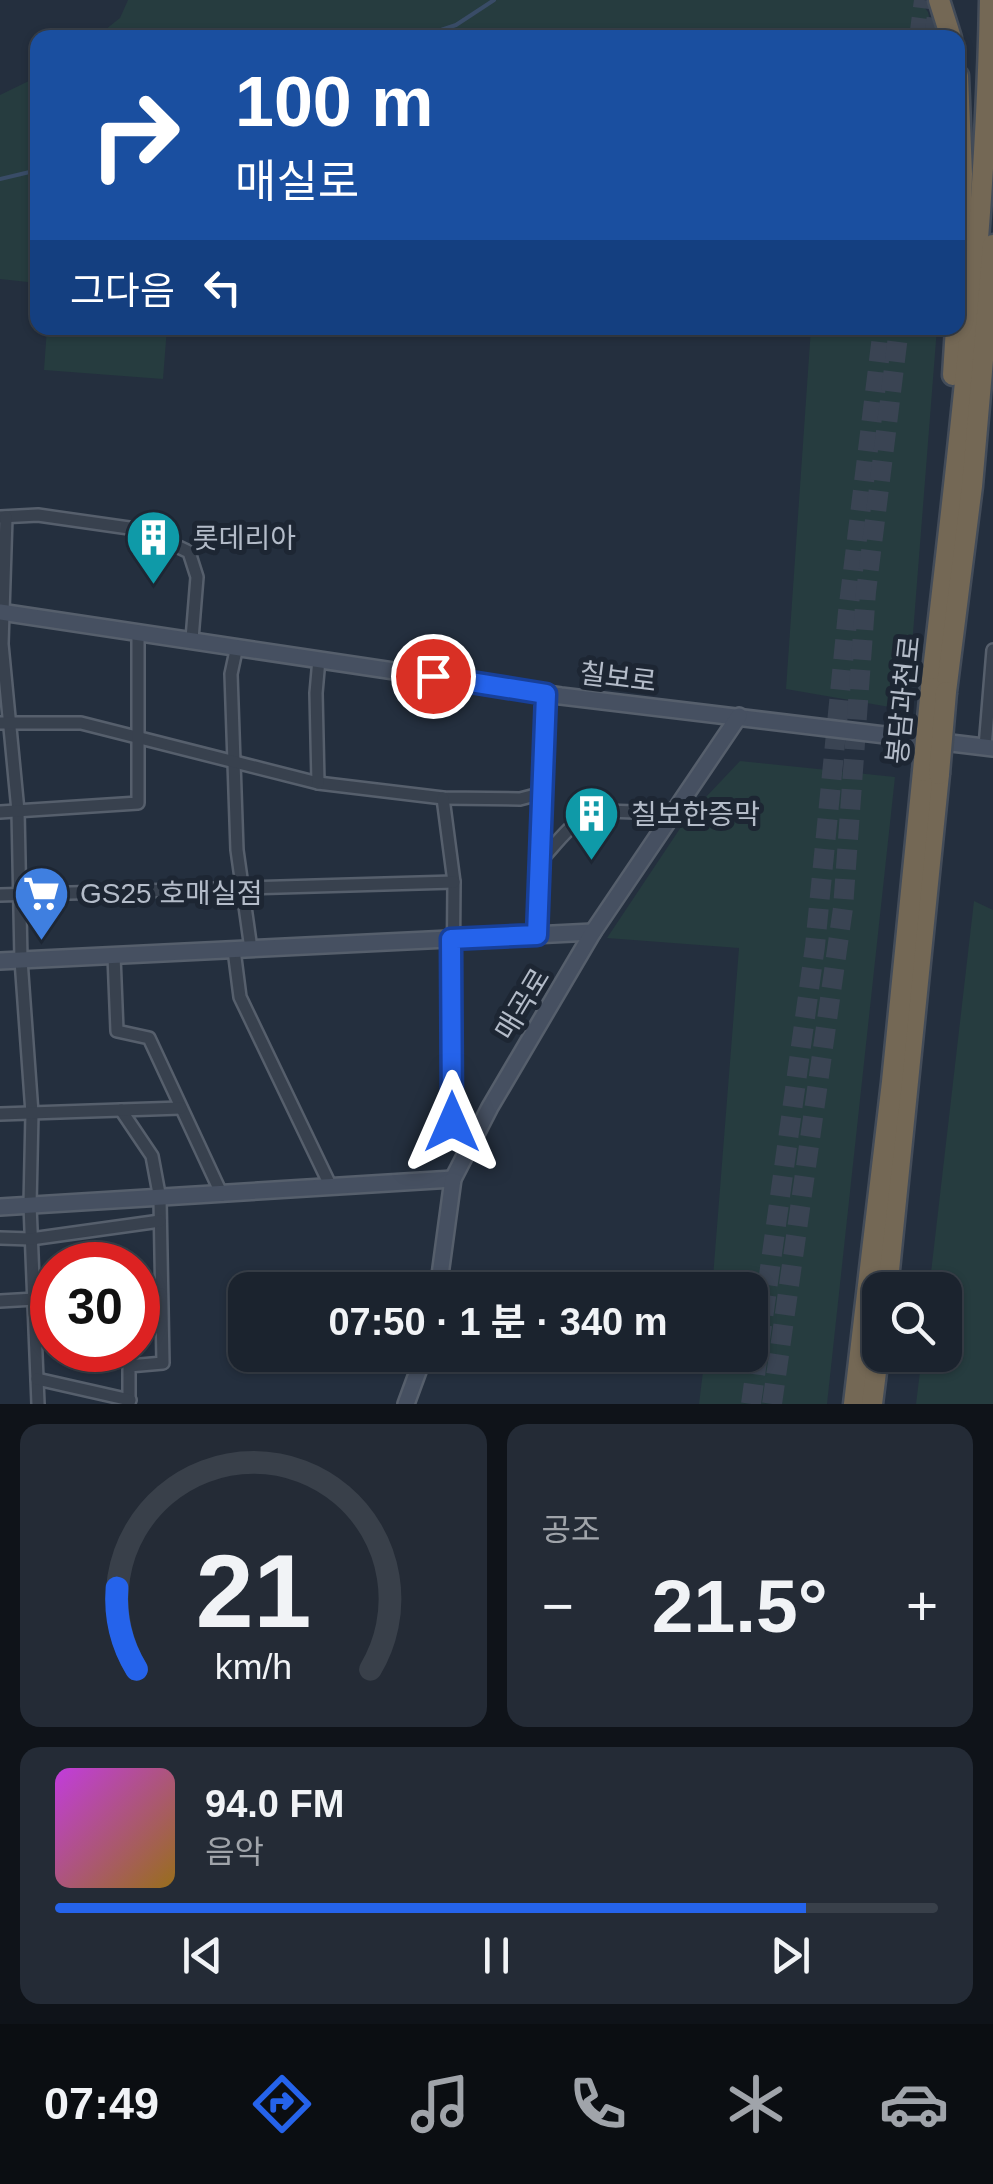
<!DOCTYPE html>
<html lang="ko">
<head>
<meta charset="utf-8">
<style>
	body { margin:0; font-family:Helvetica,"Noto Sans KR",sans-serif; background:#242b36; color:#f1f3f6; height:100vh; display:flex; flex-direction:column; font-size:38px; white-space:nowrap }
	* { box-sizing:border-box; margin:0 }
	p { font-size:32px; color:#a0a4aa }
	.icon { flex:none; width:55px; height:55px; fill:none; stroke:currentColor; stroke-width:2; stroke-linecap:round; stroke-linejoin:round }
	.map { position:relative; height:1404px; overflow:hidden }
	.side { display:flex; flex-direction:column; gap:20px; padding:20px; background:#0f1319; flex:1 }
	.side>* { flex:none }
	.guide { position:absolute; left:30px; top:30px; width:935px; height:305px; border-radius:20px; box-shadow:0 2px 8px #0004,0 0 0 2px #39404a; background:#1a4fa0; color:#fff; overflow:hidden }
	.tools { position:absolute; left:862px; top:1272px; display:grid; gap:20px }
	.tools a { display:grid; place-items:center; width:100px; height:100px; border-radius:20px; background:#1b232e; box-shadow:0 2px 8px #0004,0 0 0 2px #39404a; font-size:50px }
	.speed { position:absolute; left:30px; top:1242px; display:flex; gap:20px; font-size:50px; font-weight:700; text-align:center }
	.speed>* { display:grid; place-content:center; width:130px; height:130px; border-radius:50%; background:#1b232e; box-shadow:0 2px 8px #0004,0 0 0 2px #39404a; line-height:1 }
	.speed .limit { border:15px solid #d22; background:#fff; color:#111 }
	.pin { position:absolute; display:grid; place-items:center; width:85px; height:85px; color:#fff; margin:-42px; border:5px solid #fff; border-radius:50%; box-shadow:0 2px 10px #0007 }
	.me { position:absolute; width:110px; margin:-55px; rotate:0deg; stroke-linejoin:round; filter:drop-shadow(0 0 8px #0008) }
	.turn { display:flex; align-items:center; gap:35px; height:210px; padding:0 40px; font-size:45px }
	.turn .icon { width:130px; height:130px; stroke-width:2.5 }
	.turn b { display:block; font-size:70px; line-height:85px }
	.then { display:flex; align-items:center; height:95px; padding:0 40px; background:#0003; gap:20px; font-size:38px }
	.big { font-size:75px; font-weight:700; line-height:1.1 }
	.side .card { flex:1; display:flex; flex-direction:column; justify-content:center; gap:15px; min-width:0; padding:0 35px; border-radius:20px; background:#242b36 }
	.side .dial { align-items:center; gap:0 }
	.dial svg { height:260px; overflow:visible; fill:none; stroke:#39404a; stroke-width:7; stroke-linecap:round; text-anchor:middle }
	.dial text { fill:#f1f3f6; stroke:none }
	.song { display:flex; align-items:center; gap:30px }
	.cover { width:120px; height:120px; border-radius:15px; background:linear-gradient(135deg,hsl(290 70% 55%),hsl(40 70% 35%)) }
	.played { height:10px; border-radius:5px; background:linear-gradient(90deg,#2563eb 85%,#39404a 85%) }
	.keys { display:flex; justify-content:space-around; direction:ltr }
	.heat { display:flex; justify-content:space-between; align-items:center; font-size:55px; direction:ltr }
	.side .tiles { flex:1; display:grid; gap:20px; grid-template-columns:1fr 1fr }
	.card:last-child { grid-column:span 2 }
	.trip { position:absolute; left:228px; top:1272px; width:540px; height:100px; border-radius:20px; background:#1b232e; box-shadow:0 2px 8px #0004,0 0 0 2px #39404a; font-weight:700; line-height:100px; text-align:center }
	.dock { display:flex; height:160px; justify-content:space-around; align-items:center; background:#0b0e12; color:#a0a4aa }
	.dock .icon { width:70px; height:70px }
	.dock .on { color:#2563eb }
	.dock b { font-size:45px; color:#f1f3f6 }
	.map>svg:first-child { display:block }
	.green { fill:#263c3f }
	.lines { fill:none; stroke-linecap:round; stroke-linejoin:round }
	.stream { stroke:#394c67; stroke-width:4 }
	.highway-tunnel { stroke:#3a4453; stroke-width:20; stroke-dasharray:20 10; stroke-linecap:butt }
	.street-casing { stroke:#565f6c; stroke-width:16 }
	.secondary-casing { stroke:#565f6c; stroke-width:20 }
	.highway-casing { stroke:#434c59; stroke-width:25 }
	.street { stroke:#38414e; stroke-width:11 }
	.secondary { stroke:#465061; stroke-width:15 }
	.highway { stroke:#746855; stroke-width:20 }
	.highway-bridge-casing { stroke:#434c59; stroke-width:25; stroke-linecap:butt }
	.highway-bridge { stroke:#746855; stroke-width:20 }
	.route-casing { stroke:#184099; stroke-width:25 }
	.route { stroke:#2563eb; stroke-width:18 }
	.labels { text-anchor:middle; stroke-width:10; stroke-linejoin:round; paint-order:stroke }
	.poi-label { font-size:28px; fill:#b4bcc9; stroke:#1d2633; text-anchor:start }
	.street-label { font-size:28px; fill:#b4bcc9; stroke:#1d2633 }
</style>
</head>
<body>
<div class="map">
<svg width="993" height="1404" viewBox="0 0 993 1404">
	<rect width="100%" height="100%" fill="#242f3e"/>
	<g class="green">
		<polygon points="128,0 919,0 928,12 934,37 96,37 120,18"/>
		<polygon points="37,77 37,283 0,279 0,95"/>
		<polygon points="47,328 167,328 163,379 44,370"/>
		<polygon points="811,328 937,328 907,710 786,689"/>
		<polygon points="740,761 895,777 827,1404 699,1404 705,1355 750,1355 750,1290 712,1290 739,948 607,938 689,815"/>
		<polygon points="974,901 993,910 993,1404 916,1404 922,1355 945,1355 945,1290 929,1290"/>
	</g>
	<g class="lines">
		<g class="stream">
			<polyline points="417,38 456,25 494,0"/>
			<polyline points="0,179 38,170"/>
		</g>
		<g class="highway-tunnel">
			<polyline points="919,38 924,0"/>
			<polyline points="934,38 939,0"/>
			<polyline points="751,1404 815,946 848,612 883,328"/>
			<polyline points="772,1404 843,908 866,592 899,328"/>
		</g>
		<defs>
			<g id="street">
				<polyline points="0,517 38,515 143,530 189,552 197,577 192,639"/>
				<polyline points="6,517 2,644 18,811 21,960 32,1113 30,1205 38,1404"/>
				<polyline points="237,646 231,674 237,850 251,949"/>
				<polyline points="0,723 81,723 318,783 443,798 520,799 543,793"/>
				<polyline points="985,747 993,650"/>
				<polyline points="318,783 316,693 319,659"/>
				<polyline points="443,798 454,882 452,1122 467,1152"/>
				<polyline points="0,812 138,803 138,631"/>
				<path d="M540 861C552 849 566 829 580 820 605 806 643 813 670 815"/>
				<polyline points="0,895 454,882"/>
				<polyline points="537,935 547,694"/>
				<polyline points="234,950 240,997 331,1187"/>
				<polyline points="114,956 117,1031 149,1038 222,1195"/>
				<polyline points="121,1110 152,1156 160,1199 163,1363 129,1366 129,1404"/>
				<polyline points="0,1114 181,1108"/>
				<polyline points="0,1238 31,1239 160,1221"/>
				<polyline points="138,1295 161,1294"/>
				<polyline points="0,1301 52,1298"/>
				<polyline points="37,1379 130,1400"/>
			</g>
			<g id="secondary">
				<polyline points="0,612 561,696 993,748"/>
				<polyline points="0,961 593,932"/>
				<polyline points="0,1207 453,1179"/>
				<polyline points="438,1290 453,1179 490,1107 593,932 739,716"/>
				<polyline points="406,1404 424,1355"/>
			</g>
			<g id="highway">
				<polyline points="939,0 951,38"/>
				<polyline points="958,76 962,174 958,312"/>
				<polyline points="953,375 956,328"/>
				<path d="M931 688C957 460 986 231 990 0"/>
				<polyline points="946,692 972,486 993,245"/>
				<polyline points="887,1290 939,774"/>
				<polyline points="854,1404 892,1082 923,771"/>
				<polyline points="872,1404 880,1340"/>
			</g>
		</defs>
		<use href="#street" class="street-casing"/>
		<use href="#secondary" class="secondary-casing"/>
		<use href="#highway" class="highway-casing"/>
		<use href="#street" class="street"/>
		<use href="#secondary" class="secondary"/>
		<use href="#highway" class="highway"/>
		<defs>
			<g id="highway-bridge">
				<polyline points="923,771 931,688"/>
				<polyline points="939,774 946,692"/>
			</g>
		</defs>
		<use href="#highway-bridge" class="highway-bridge-casing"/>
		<use href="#highway-bridge" class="highway-bridge"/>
	</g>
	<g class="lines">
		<defs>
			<polyline id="route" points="433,676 546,694 537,935 451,939 452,1122"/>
		</defs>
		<use href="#route" class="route-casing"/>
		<use href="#route" class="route"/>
	</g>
	<defs>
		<symbol id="building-pin" viewBox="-11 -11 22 30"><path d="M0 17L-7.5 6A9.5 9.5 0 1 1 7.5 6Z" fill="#0f9aa8" stroke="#1d2633"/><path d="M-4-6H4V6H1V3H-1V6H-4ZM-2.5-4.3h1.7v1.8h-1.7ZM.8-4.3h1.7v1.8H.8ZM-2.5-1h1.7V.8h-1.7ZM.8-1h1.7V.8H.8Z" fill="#fff"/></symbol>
		<symbol id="supermarket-pin" viewBox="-11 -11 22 30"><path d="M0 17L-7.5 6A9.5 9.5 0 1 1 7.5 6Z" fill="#3f7fe0" stroke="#1d2633"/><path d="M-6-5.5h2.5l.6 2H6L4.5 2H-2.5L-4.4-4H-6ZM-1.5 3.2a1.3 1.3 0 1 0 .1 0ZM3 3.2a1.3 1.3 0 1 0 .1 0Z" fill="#fff"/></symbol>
	</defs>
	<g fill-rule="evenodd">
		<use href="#building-pin" x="122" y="506" width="63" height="86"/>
		<use href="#building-pin" x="560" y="782" width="63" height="86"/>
		<use href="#supermarket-pin" x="10" y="862" width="63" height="86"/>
	</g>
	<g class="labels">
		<g class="poi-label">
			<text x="193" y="548">롯데리아</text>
			<text x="631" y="824">칠보한증막</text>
			<text x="80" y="903">GS25 호매실점</text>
		</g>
		<g class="street-label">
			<text transform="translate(618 677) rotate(7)" y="10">칠보로</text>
			<text transform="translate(903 700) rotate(-84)" y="10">봉담과천로</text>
			<text transform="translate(522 1004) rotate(-59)" y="10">매곡로</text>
		</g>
	</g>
</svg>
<div class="tools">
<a><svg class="icon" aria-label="search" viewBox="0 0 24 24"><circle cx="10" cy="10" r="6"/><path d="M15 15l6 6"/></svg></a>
</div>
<div class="speed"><div class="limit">30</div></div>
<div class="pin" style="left:433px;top:676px;background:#d93025"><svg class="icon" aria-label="arrive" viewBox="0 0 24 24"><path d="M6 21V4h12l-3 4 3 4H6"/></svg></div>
<svg class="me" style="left:452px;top:1122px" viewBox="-20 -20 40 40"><path d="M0-17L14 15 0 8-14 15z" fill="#2563eb" stroke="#fff" stroke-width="4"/></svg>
<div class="trip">07:50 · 1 분 · 340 m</div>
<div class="guide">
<div class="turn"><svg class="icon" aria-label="right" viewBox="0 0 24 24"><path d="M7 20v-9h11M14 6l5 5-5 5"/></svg><div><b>100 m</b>매실로</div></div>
<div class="then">그다음<svg class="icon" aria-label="left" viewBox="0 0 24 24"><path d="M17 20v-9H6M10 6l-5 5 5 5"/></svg></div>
</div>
</div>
<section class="side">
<div class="tiles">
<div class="card dial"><svg viewBox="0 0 100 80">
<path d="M14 69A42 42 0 1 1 86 69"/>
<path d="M14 69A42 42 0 0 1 8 44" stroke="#2563eb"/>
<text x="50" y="56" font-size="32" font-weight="700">21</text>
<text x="50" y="72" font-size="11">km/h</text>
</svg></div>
<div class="card"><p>공조</p>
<div class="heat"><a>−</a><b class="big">21.5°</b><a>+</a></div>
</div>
<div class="card">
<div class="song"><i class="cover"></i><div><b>94.0 FM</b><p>음악</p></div></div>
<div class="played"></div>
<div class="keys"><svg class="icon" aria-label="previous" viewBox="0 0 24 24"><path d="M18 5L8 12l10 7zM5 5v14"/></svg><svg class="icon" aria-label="pause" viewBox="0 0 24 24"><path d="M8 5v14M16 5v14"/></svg><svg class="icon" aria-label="next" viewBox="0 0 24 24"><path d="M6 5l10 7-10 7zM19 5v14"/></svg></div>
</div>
</div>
</section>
<nav class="dock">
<b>07:49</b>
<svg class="icon on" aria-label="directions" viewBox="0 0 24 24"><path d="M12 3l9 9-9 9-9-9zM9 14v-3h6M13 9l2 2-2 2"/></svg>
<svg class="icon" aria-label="music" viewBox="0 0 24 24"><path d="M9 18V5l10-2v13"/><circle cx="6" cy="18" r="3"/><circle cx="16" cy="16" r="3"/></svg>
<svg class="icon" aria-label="phone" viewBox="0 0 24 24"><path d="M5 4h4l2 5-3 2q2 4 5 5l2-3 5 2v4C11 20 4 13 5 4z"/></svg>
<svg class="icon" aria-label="climate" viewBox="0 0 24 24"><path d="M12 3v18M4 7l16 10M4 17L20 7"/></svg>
<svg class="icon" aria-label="car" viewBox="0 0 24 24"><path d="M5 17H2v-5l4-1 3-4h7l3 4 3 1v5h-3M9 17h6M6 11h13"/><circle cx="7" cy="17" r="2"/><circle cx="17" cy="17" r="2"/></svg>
</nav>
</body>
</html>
